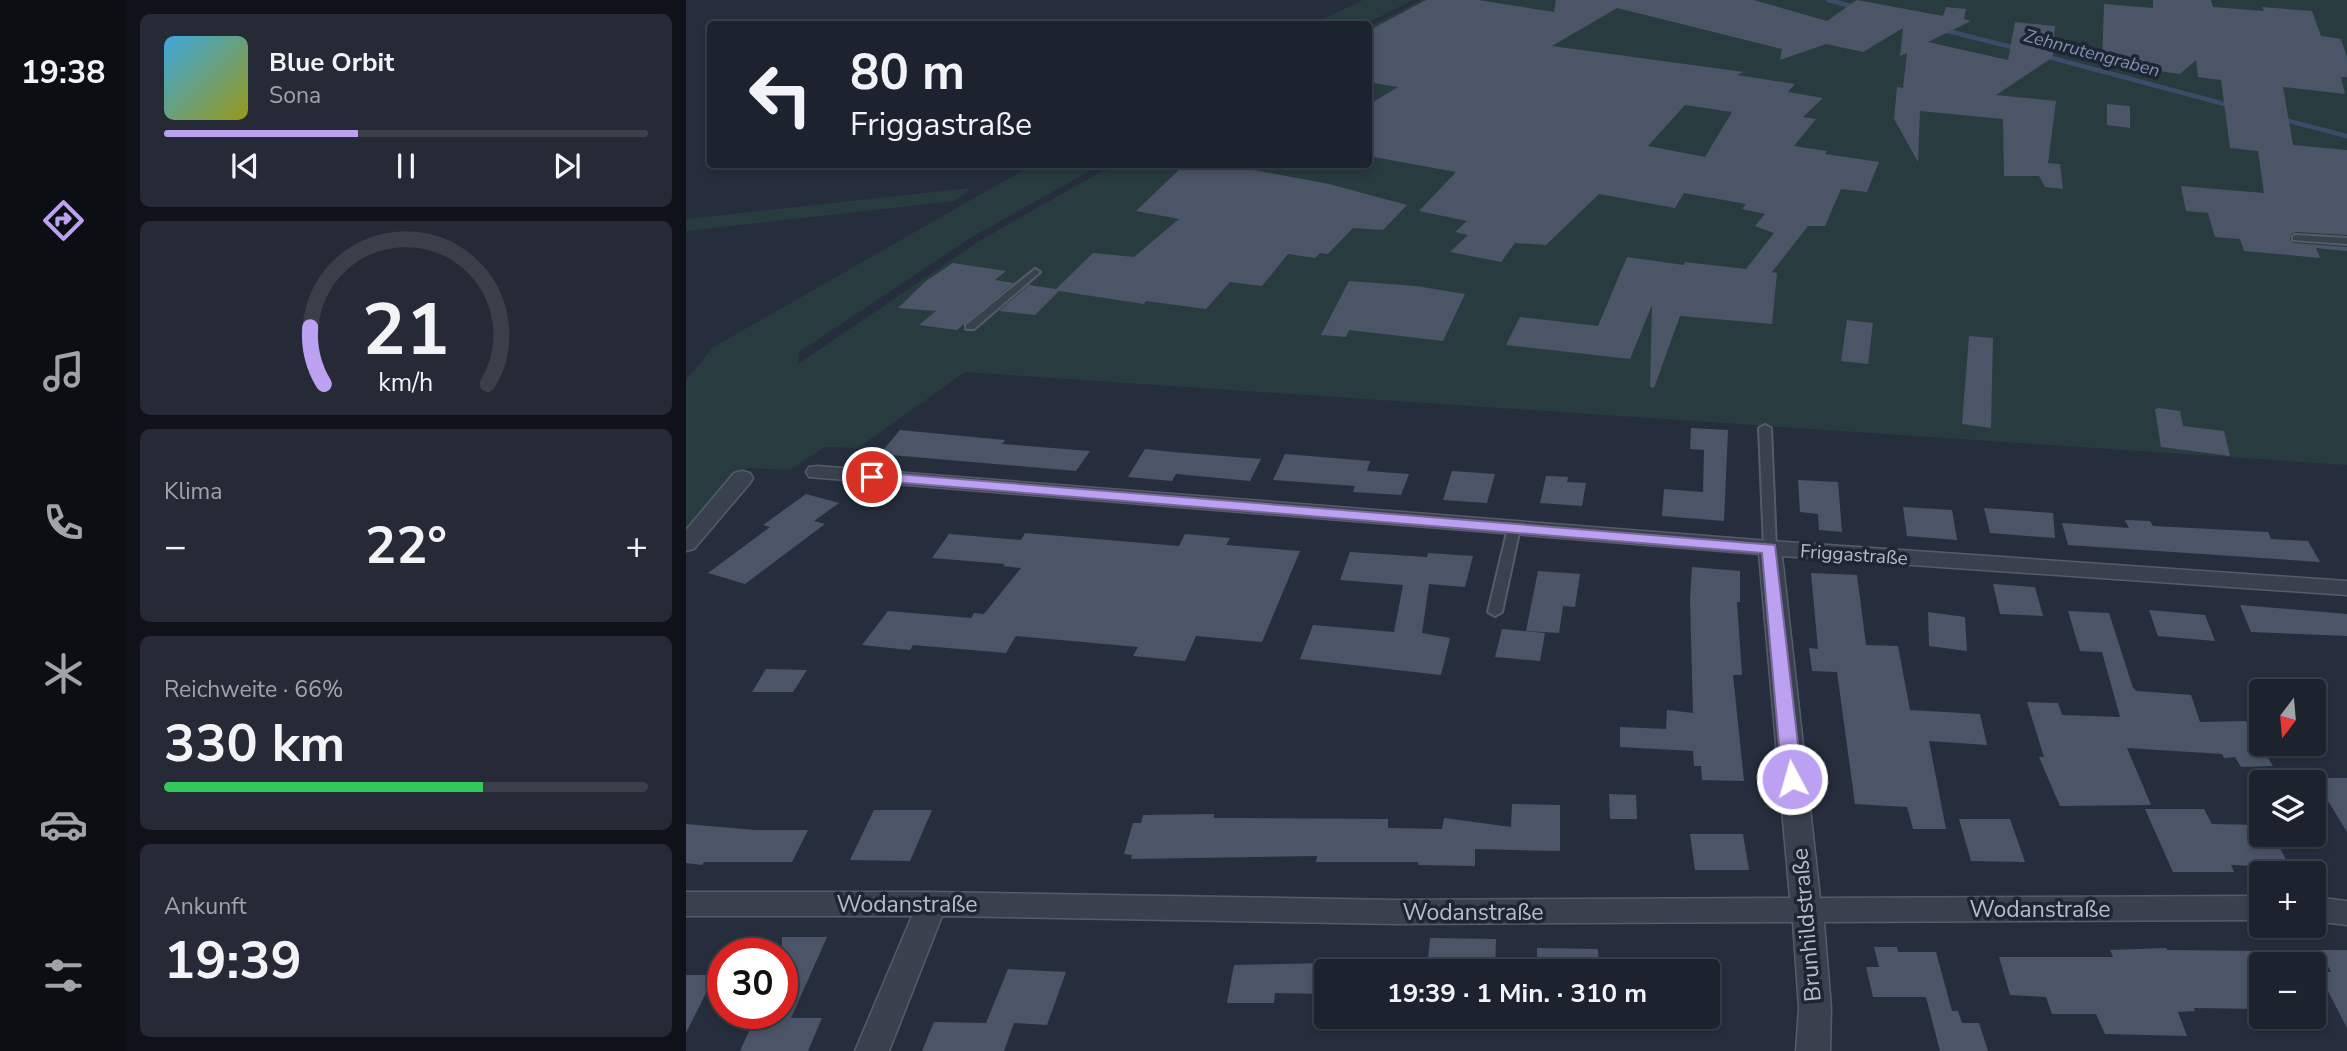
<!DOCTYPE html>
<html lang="de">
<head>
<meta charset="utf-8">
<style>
	body { margin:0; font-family:"Nunito Sans",sans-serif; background:#252a36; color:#f1f3f6; height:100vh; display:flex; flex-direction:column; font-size:26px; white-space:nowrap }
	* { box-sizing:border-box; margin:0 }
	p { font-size:23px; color:#a0a4aa }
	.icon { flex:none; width:38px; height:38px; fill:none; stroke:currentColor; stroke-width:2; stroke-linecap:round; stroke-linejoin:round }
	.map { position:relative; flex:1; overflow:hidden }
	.drawer { display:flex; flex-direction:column; gap:14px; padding:14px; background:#0f1319; width:560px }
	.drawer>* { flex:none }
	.hud { position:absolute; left:21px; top:21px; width:665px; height:147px; border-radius:7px; box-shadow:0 4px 10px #0003,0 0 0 2px #3a3f4a; background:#1c222e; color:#f1f3f6; overflow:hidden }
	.needle { width:46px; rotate:196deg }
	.tools { position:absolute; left:1563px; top:679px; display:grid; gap:14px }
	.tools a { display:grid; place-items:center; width:77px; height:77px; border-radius:7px; background:#1c222e; box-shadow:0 4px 10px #0003,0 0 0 2px #3a3f4a; font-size:35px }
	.speed { position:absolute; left:21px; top:938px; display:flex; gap:14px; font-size:35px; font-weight:700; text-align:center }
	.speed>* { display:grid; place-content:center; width:91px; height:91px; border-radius:50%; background:#1c222e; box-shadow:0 4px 10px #0003,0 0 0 2px #3a3f4a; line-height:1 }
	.speed .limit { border:10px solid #d22; background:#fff; color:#111 }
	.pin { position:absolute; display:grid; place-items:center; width:60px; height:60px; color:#fff; margin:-30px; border:4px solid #fff; border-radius:50%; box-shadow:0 2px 7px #0007 }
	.me { position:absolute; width:77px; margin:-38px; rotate:354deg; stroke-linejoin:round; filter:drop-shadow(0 0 5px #0008) }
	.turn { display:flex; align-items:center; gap:24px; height:147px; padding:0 28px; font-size:32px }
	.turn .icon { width:91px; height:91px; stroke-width:2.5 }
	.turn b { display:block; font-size:49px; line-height:60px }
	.big { font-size:52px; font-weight:700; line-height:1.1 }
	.drawer .widget { flex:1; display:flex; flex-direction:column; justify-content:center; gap:10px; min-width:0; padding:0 24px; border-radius:10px; background:#252a36 }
	.drawer .dial { align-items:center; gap:0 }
	.dial svg { height:182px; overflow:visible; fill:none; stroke:#3a3f4a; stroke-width:7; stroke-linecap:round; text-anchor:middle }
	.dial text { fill:#f1f3f6; stroke:none }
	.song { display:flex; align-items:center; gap:21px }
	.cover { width:84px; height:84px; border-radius:10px; background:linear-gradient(135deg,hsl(200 70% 55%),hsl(60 70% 35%)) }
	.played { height:7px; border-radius:4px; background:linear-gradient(90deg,#bca0f2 40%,#3a3f4a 40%) }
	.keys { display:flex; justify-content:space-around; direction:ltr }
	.heat { display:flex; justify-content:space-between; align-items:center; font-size:38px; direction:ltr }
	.charge { height:10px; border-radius:5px; background:linear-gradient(90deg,#34c759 66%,#3a3f4a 0) }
	.trip { position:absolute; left:628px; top:959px; width:406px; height:70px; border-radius:7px; background:#1c222e; box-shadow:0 4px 10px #0003,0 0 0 2px #3a3f4a; font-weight:700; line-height:70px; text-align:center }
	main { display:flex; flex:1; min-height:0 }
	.tabs { display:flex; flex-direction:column; width:126px; justify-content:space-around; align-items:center; background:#0b0e12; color:#a0a4aa }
	.tabs .icon { width:49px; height:49px }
	.tabs .current { color:#bca0f2 }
	.tabs b { font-size:32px; color:#f1f3f6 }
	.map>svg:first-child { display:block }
	.green { fill:#283b3f }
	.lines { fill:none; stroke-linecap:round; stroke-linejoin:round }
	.stream { stroke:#3c4b67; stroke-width:4.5 }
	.building { fill:#4c5567; fill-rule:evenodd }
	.lane-casing { stroke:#555c69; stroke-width:4 }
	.street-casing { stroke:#555c69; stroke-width:3 }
	.lane { fill:#3a414e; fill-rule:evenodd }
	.street { fill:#3a414e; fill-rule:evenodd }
	.route { fill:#bca0f2; stroke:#7a689d; stroke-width:2 }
	.labels { text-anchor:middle; stroke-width:7; stroke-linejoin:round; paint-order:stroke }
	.far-water-label { font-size:18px; font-style:italic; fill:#7e90b0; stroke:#1f2633 }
	.street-label { font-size:19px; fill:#b6bcc9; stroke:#1f2633 }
	.near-street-label { font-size:23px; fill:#b6bcc9; stroke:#1f2633 }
</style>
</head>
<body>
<main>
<nav class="tabs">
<b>19:38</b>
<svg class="icon current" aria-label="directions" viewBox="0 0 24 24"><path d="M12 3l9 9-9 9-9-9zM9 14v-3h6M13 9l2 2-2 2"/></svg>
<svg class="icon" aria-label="music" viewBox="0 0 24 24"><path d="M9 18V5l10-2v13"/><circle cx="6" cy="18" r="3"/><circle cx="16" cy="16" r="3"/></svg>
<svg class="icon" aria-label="phone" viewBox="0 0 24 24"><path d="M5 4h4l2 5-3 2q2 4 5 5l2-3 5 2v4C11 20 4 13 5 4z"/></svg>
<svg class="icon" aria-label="climate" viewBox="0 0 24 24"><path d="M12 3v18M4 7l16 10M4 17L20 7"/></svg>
<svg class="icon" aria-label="car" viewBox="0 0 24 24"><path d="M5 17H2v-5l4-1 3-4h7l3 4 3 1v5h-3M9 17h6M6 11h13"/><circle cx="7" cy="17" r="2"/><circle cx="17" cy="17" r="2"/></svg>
<svg class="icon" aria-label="filters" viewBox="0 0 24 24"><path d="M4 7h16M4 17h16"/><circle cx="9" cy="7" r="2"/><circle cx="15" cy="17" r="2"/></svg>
</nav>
<section class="drawer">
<div class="widget">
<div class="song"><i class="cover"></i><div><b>Blue Orbit</b><p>Sona</p></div></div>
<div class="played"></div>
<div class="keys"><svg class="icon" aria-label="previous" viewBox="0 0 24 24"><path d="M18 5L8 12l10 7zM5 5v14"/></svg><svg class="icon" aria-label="pause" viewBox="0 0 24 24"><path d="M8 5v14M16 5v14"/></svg><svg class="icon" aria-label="next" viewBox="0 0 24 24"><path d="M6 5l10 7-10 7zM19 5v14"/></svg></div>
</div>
<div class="widget dial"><svg viewBox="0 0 100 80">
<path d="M14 69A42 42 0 1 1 86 69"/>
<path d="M14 69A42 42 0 0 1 8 44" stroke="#bca0f2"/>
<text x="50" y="56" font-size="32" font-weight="700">21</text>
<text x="50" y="72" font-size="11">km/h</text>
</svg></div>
<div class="widget"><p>Klima</p>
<div class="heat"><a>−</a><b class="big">22°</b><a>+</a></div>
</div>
<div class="widget"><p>Reichweite · 66%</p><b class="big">330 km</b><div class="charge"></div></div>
<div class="widget"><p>Ankunft</p><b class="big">19:39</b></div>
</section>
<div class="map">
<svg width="1661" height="1051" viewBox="0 0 1661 1051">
	<rect width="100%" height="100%" fill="#262e3e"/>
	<g class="green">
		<polygon points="677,0 727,0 679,24 627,24"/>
		<polygon points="735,0 1661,0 1661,465 279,372 172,448 139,447 103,470 61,468 41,485 0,534 0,380 26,348 346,165 414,165 286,237 113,352 112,364 295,240 427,165 682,164 683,27"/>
		<polygon points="285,188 268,201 0,231 0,219"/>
	</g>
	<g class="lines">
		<g class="stream">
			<polyline points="1142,0 1173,8"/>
			<polyline points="1254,29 1333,49"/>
			<polyline points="1355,55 1546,106"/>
			<polyline points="1595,119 1661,136"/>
		</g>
	</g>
	<g class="building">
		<path d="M740 0H792L868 12 870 0H1068L1141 21 1171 0 1257 16 1260 7 1280 9 1278 19 1285 21 1242 42 1322 60 1329 22 1369 26 1367 57 1310 95 1370 101 1362 163 1374 164 1377 189 1359 187 1353 176H1318L1317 119 1234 111 1232 162 1208 119 1211 87 1217 88 1221 53 1214 56 1217 28 1177 52 1140 44 1094 60 1096 49 931 8 866 46 1058 72 1051 75 1109 84 1102 92 1137 98 1117 117 1130 119 1108 146 1141 151 1139 154 1193 162 1181 192 1155 189 1139 226H1122L1086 272 1091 273 1086 324 994 316 968 388 964 387 966 305 944 359 820 345 834 317 912 326 941 257 998 265 999 262 1060 269 1088 233 1069 226 1079 214 1056 209 1060 204 998 193 989 208 913 194 860 245 829 243 815 262 764 252 782 235 769 232 781 221 733 211 770 172 682 156V105L712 87 682 82V31ZM999 105 1046 112 1019 157 962 146Z"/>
		<polygon points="1467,0 1525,0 1527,7 1578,11 1576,7 1626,11 1635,36 1655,39 1661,57 1661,77 1655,77 1659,94 1597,87 1607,145 1661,150 1661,235 1610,232 1605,234 1604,240 1607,243 1661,247 1661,251 1630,248 1634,258 1558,251 1554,239 1529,237 1522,213 1500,211 1495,186 1578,193 1572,151 1544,148 1535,80 1512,77 1510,60 1494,74 1416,63 1418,4 1467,8"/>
		<polygon points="1421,104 1444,106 1444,128 1421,125"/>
		<polygon points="499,164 535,164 643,184 721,205 697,230 667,228 642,254 634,253 629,258 602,254 576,286 544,282 520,309 460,301 458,304 373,291 349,315 313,311 343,285 370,289 407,253 448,257 493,219 450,211"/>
		<polygon points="267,263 320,271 309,280 328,283 271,330 233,325 250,311 212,308 240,281"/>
		<polygon points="663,281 730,286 779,294 757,341 663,330 660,337 635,335"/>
		<polygon points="1161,320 1187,323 1182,364 1155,361"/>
		<polygon points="1283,336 1307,338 1305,428 1276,424"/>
		<polygon points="1473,408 1494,411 1497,426 1538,431 1544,456 1475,447 1469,409"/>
		<polygon points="1005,428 1042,430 1038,521 976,516 978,489 1017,492 1018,450 1004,449"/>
		<polygon points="214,430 319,440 316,444 341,446 404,451 390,471 194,454"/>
		<polygon points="459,449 487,452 575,459 564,481 490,474 486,481 442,477"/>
		<polygon points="599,454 684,461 681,471 723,474 715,495 667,492 669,486 587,480"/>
		<polygon points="766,471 809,474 801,503 757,500"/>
		<polygon points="860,476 882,477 881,482 900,483 896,506 854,503"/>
		<polygon points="1112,480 1152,482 1156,532 1133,530 1132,514 1114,512"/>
		<polygon points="120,494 153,503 128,521 139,524 59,584 22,573 84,527 77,525"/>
		<polygon points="1217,507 1266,510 1271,540 1221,536"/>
		<polygon points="1298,508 1367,513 1369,538 1304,533"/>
		<polygon points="1439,520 1464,521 1467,526 1582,532 1585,539 1622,541 1634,562 1382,545 1376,523 1443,528"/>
		<polygon points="339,533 493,546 499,534 544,538 540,545 614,551 576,642 510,636 499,661 447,656 452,647 330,636 320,653 227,645 224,650 176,645 202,611 285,618 288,613 298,614 335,568 317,566 319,564 246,558 263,534 335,540"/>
		<polygon points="664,552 741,557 742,553 787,556 779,587 743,584 736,633 764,638 755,675 614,659 627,625 708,632 717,585 654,580"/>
		<polygon points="1006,567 1054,571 1054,602 1051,602 1056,675 1047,675 1058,781 1016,780 1015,766 1008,766 1007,751 934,747 934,727 980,729 981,710 1007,713 1004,600"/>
		<polygon points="852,571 894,574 889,607 877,606 873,633 840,631"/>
		<polygon points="1125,573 1171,575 1180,645 1212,646 1224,710 1294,714 1301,745 1243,741 1260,829 1227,829 1221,807 1169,804 1151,672 1126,671 1123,648 1132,649"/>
		<polygon points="1307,584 1349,587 1357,616 1314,614"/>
		<polygon points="1554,605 1661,614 1661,636 1565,632"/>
		<polygon points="1463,610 1519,615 1529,641 1472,636"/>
		<polygon points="1382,611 1423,613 1447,688 1451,691 1505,695 1514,722 1560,721 1587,766 1555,767 1549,757 1538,758 1536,754 1441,748 1465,805 1374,806 1353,757 1358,757 1341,702 1372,703 1376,715 1434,717 1416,652 1394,651"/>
		<polygon points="1242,612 1279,617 1281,651 1243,646"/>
		<polygon points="816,629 859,633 854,661 809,657"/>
		<polygon points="80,669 121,670 107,692 66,692"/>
		<polygon points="1628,778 1661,778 1661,832"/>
		<polygon points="923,794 950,795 951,819 924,819"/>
		<polygon points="826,804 874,805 874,851 789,849 789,866 732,865 732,862 630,862 631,856 445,859 446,855 438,854 447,823 455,823 457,815 528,814 528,818 702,819 702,828 756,829 758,818 825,827"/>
		<polygon points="1459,809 1518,809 1526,824 1575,825 1575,835 1587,835 1604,867 1545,865 1548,872 1487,872"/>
		<polygon points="188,810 246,810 224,861 164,860"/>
		<polygon points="1273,819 1324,819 1339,862 1285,861"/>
		<polygon points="0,824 69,830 122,830 106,862 18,862 16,865 0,863"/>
		<polygon points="1004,834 1057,834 1063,870 1009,870"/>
		<polygon points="96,937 141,937 105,1018 136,1018 122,1051 54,1051 69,1018 96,1018"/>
		<polygon points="744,938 810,939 809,971 741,971"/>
		<polygon points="1188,947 1211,947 1212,952 1250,952 1266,1011 1272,1011 1276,1023 1293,1023 1302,1051 1254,1051 1240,997 1187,997 1180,967 1193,967"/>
		<polygon points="851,948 912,949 913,971 851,971"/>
		<polygon points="1480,948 1481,950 1575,951 1575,1009 1508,1008 1509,1011 1492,1012 1501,1036 1419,1034 1410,1014 1366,1014 1360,997 1324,995 1313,957 1427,957 1424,950"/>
		<polygon points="1633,950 1661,950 1661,1028 1632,972 1645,972"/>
		<polygon points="640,963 640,994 589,993 588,1003 541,1003 548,965"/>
		<polygon points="322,969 380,972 361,1025 328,1023 318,1051 236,1051 248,1022 300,1023"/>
		<polygon points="0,975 29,975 0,1033"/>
	</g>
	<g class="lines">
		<defs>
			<g id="lane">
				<polygon points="1610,235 1661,238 1661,244 1607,240 1607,236"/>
				<polygon points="349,269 354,272 352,274 288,329 280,329 280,325"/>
				<polygon points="1079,425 1085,428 1090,548 1084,552 1078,548 1073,428"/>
				<polygon points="828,524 834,528 816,612 809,616 802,612 822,528"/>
			</g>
			<g id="street">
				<polygon points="131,466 1084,541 1661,581 1661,595 1096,556 1134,898 1575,896 1575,920 1138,922 1145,1008 1144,1051 1110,1051 1113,1008 1107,922 710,924 256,916 203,1051 169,1051 226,916 0,916 0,892 246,892 710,900 1104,898 1073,554 123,477 120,472 123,467"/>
				<polygon points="56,471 64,473 67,478 64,483 8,549 0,551 0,530 48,473"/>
				<polygon points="1628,897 1661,901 1661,925 1628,921"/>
			</g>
		</defs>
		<use href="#lane" class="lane-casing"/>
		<use href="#street" class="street-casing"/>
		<use href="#lane" class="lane"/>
		<use href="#street" class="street"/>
	</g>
	<polygon class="route" points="186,472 1089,545 1116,779 1113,784 1099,784 1096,779 1076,553 181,480 179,477"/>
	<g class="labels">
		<g class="far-water-label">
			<text transform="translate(1406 53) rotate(15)" y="6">Zehnrutengraben</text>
		</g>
		<g class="street-label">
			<text transform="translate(1168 554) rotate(4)" y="7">Friggastraße</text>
		</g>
		<g class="near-street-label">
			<text x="221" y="912">Wodanstraße</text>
			<text x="1354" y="917">Wodanstraße</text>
			<text x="787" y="920">Wodanstraße</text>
			<text transform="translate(1120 925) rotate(-95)" y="8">Brunhildstraße</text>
		</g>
	</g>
</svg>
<div class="tools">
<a><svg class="needle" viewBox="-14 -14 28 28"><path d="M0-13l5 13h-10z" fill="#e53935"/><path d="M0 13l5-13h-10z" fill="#a0a4aa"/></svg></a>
<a><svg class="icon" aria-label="layers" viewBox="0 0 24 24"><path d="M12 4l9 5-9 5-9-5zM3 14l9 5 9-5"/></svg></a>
<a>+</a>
<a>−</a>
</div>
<div class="speed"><div class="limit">30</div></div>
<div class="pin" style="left:186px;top:477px;background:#d93025"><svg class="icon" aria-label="arrive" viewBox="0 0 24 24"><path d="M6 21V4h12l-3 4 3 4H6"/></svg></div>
<svg class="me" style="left:1106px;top:779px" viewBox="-20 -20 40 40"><circle r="17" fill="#bca0f2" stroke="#fff" stroke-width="3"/><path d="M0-11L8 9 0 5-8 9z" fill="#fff"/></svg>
<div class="trip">19:39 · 1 Min. · 310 m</div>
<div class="hud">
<div class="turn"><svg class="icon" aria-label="left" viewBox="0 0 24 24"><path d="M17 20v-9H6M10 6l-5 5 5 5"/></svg><div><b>80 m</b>Friggastraße</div></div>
</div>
</div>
</main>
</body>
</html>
